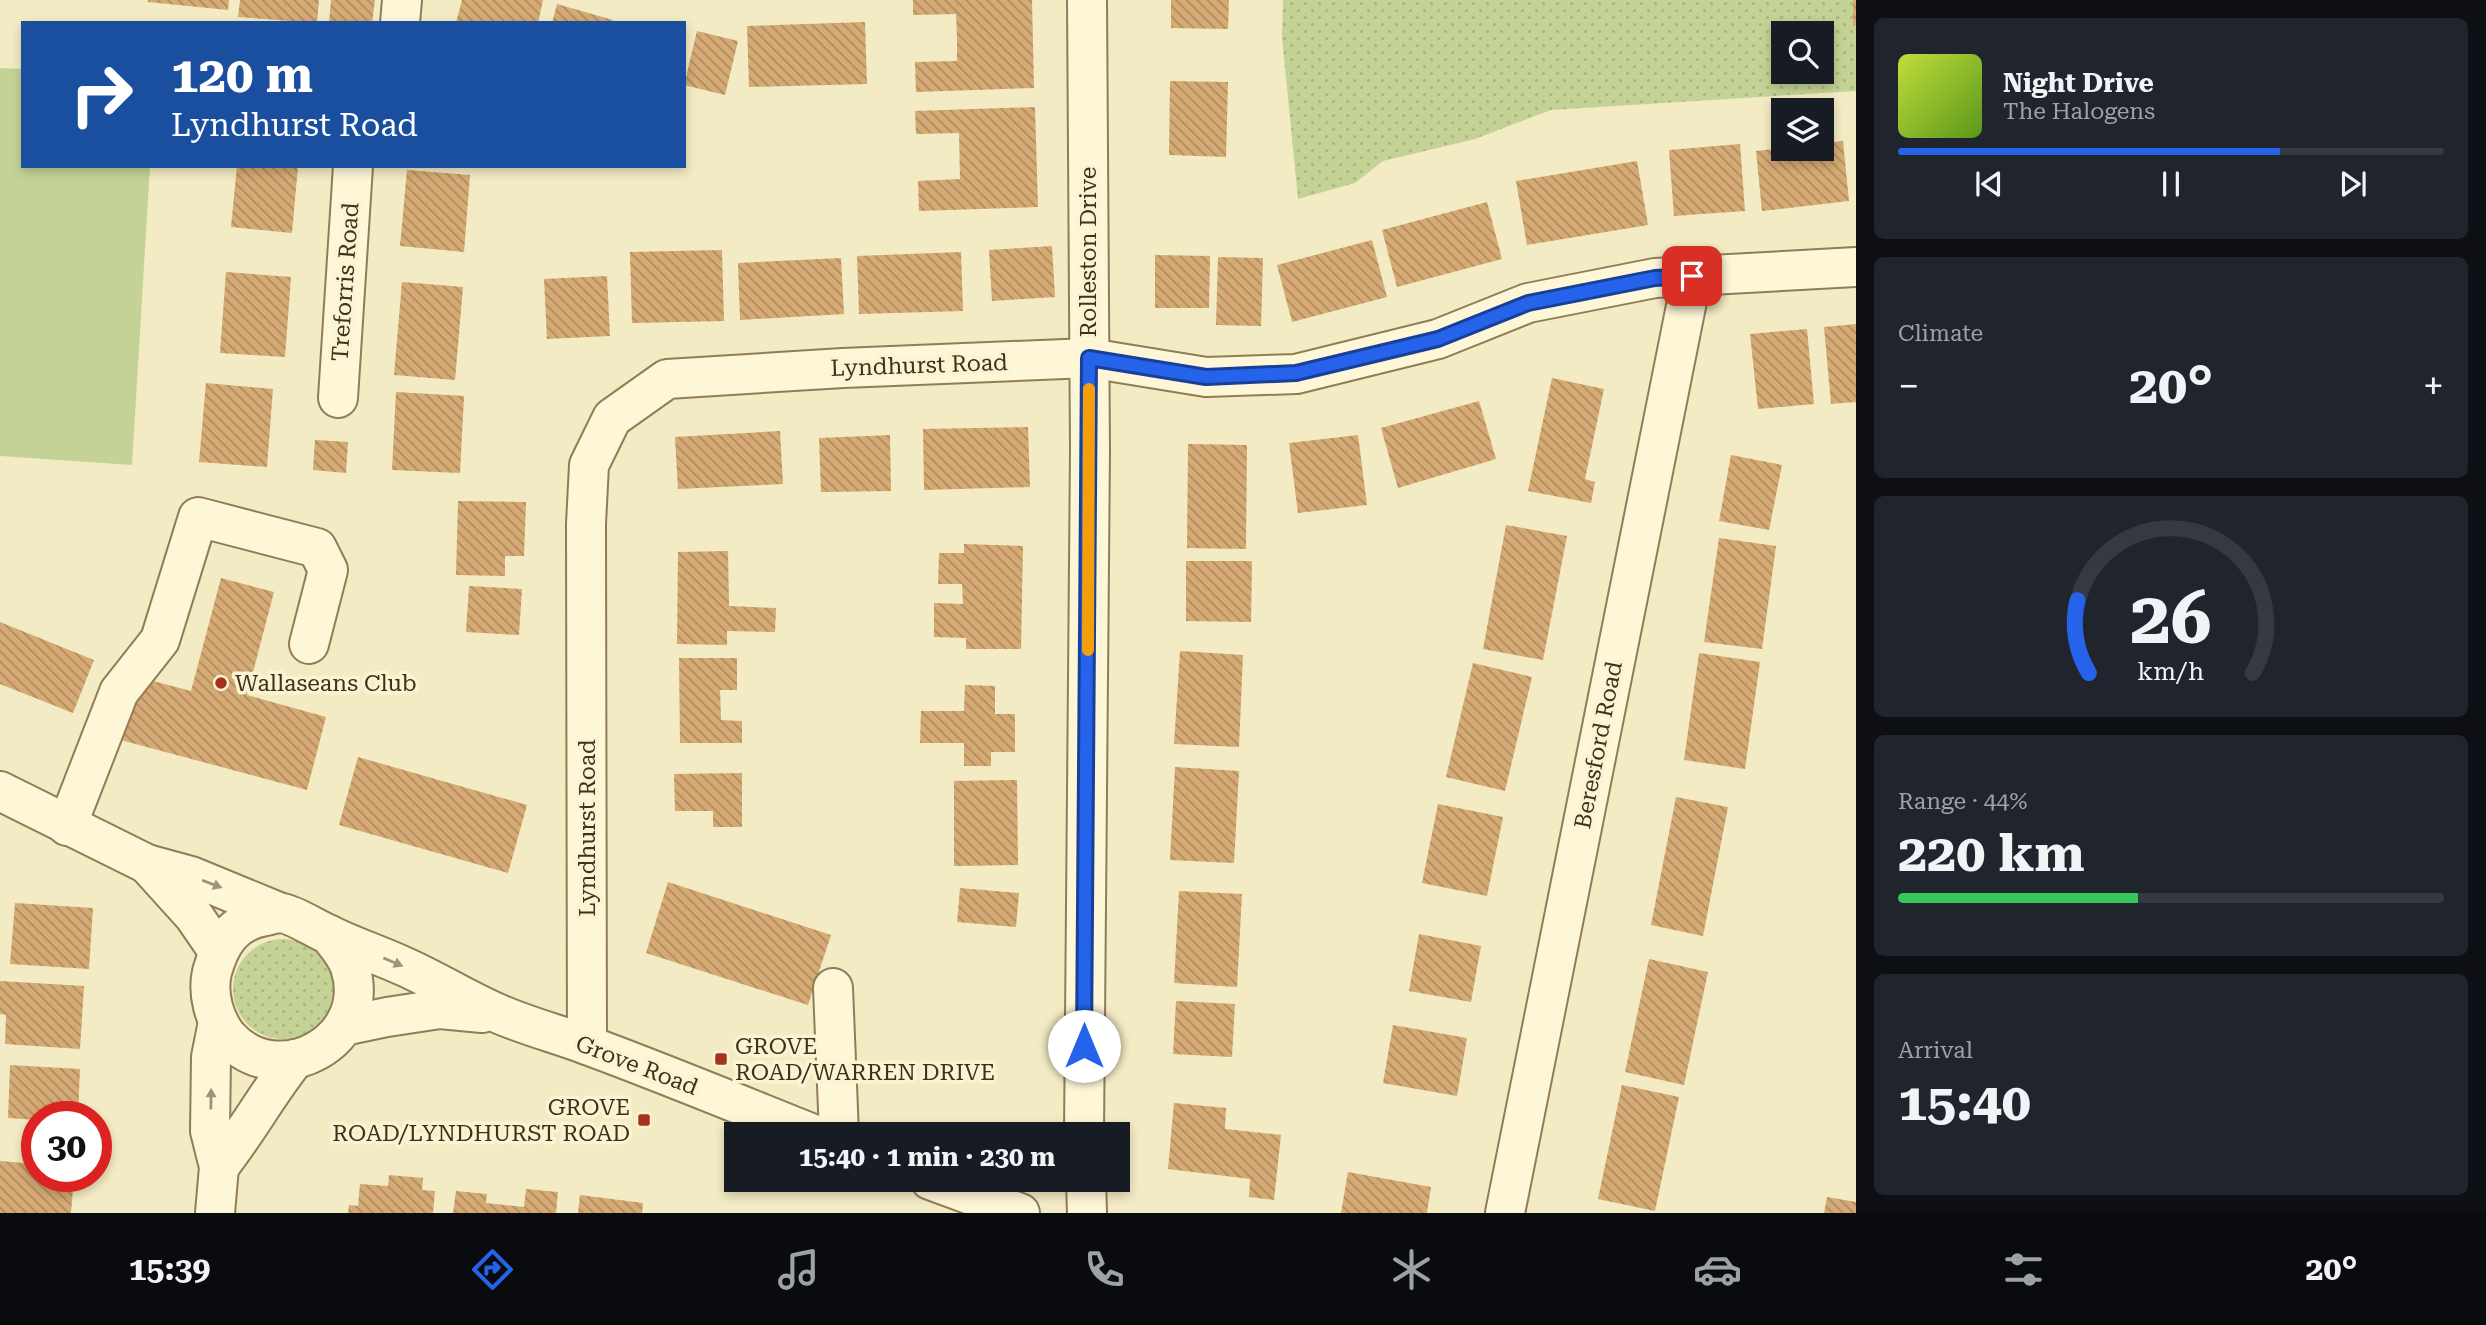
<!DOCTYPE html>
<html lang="en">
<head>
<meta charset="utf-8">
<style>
	body { margin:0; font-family:"Roboto Serif",serif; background:#20242c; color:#f1f3f6; height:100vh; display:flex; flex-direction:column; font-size:26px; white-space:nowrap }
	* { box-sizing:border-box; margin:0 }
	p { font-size:23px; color:#9ea1a6 }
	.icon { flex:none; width:38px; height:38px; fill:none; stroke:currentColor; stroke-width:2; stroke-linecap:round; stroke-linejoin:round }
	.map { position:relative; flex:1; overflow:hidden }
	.details { display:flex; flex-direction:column; gap:18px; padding:18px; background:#0d0f14; width:630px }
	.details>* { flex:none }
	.guide { position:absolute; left:21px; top:21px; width:665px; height:147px; border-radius:0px; box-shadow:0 4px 10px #0003; background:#1a4fa0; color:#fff; overflow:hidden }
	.fabs { position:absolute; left:1771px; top:21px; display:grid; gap:14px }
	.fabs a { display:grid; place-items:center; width:63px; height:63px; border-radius:0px; background:#171b24; box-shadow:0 4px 10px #0003; font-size:35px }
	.speed { position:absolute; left:21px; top:1101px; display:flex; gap:14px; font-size:35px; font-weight:700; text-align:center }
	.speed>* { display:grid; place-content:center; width:91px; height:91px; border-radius:50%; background:#171b24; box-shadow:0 4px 10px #0003; line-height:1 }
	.speed .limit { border:10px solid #d22; background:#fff; color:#111 }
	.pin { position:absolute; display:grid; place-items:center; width:60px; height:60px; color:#fff; margin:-30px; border-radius:14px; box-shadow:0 4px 10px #0006 }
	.me { position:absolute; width:77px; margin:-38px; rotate:0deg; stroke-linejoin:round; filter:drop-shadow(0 0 5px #0008) }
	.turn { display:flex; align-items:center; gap:24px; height:147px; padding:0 35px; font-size:32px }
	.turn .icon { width:91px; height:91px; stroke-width:2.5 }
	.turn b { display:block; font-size:49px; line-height:60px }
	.big { font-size:52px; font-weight:700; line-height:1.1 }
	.details .card { flex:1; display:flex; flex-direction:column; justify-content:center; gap:10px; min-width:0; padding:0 24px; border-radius:10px; background:#20242c }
	.details .dial { align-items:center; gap:0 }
	.dial svg { height:182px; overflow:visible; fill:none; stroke:#363941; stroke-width:7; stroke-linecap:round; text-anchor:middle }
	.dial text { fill:#f1f3f6; stroke:none }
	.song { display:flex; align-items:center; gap:21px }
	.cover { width:84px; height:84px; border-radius:10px; background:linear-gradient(135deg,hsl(70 70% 55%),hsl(90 70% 35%)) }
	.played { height:7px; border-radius:4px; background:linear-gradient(90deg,#2563eb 70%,#363941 70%) }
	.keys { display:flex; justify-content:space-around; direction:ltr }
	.heat { display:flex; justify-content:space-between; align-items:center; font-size:38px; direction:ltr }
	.charge { height:10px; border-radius:5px; background:linear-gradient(90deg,#34c759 44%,#363941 0) }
	.trip { position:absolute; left:724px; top:1122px; width:406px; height:70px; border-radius:0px; background:#171b24; box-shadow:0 4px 10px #0003; font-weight:700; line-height:70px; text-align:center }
	.tab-bar { display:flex; height:112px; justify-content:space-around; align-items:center; background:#090b0e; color:#9ea1a6 }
	.tab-bar .icon { width:49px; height:49px }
	.tab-bar .selected { color:#2563eb }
	.tab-bar b { font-size:32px; color:#f1f3f6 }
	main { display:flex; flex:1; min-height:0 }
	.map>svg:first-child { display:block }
	.grass { fill:url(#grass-dots); fill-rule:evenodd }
	.garden { fill:#c4d395 }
	.building { fill:url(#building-back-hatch) }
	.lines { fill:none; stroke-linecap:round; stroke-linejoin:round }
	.minor-casing { stroke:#907d57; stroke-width:42 }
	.minor { stroke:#fdf6d7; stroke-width:38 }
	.oneway { fill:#9e947a }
	.route-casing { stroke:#184099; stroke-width:18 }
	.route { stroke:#2563eb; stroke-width:12 }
	.slow { stroke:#f59e0b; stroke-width:12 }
	.poi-dot { fill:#a7301f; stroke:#faf4d3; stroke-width:2.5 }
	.labels { text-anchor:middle; stroke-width:7; stroke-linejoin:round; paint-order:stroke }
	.street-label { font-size:23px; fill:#3e311d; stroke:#faf4d3 }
	.poi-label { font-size:23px; fill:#3e311d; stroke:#faf4d3; text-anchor:start }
</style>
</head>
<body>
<main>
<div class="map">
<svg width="1856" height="1213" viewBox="0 0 1856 1213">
	<defs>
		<pattern id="grass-dots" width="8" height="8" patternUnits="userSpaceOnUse" patternTransform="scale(1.75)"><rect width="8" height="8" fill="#c4d395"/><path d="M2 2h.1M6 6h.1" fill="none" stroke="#a9b680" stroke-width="1.8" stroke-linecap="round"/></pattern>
		<pattern id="building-back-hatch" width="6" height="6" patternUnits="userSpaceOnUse" patternTransform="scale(1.75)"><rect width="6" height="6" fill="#d6aa74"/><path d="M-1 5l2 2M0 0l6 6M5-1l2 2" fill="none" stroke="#af8b5f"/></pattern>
	</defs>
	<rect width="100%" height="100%" fill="#f3ebc3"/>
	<g class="grass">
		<path d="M1283 0H1856V91L1551 110 1475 139 1383 161 1355 183 1298 199 1282 37ZM1783 33H1822V72H1783Z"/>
		<circle cx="283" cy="989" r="50"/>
	</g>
	<polygon class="garden" points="0,68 23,69 23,166 150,166 132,465 0,456"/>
	<g class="building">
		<polygon points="148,0 229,0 228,10 148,2"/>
		<polygon points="240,0 319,0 317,23 238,17"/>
		<polygon points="331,0 375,0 372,23 329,23"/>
		<polygon points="462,0 543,0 538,23 456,23"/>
		<polygon points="913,0 1032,0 1034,88 916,92 915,62 957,61 957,38 956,14 913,15"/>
		<polygon points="1171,0 1229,0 1228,29 1171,28"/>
		<rect x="1853" y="0" width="3" height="26"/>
		<polygon points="557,4 613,20 612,23 552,23"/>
		<polygon points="865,22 867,84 749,87 747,26"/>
		<polygon points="697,31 738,41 725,95 684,85"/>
		<polygon points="1170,81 1228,82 1226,157 1169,155"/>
		<polygon points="1035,107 1038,207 919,211 918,181 960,179 959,133 916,134 915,111"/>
		<polygon points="1843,141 1849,201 1762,211 1756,151 1783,148 1822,149 1822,143"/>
		<polygon points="1740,144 1745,211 1674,216 1669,150"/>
		<polygon points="1637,161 1648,225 1527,245 1516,181"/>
		<polygon points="237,166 298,166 292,233 231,227"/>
		<polygon points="407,170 470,175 464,252 400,246"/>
		<polygon points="1487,202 1502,259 1397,287 1382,230"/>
		<polygon points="1372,240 1387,297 1292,322 1277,265"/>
		<polygon points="1052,246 1055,297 992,301 989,250"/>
		<polygon points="722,250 724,321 632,323 630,252"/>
		<polygon points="961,252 963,311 859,314 857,256"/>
		<polygon points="1155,255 1210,256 1209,308 1155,308"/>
		<polygon points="1218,257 1263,258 1261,326 1216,325"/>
		<polygon points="841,258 844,314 740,320 738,263"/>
		<polygon points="226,272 291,277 285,357 220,353"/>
		<polygon points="607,276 610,336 547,339 544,279"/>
		<polygon points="402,282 463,287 455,380 394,375"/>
		<polygon points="1856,324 1856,402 1831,404 1824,327"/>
		<polygon points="1807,329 1814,404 1758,409 1750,334"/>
		<polygon points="1552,378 1604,389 1585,479 1595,482 1591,503 1528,491"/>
		<polygon points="206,383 273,389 267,467 199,462"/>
		<polygon points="396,392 464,396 460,473 392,470"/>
		<polygon points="1479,401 1496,459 1398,488 1381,428"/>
		<polygon points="1028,427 1030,487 924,490 923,429"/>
		<polygon points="780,431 783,484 678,489 675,437"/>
		<polygon points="890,435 891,491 821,492 819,438"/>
		<polygon points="1358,435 1367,505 1298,513 1289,443"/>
		<polygon points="315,440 348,442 346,473 313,470"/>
		<polygon points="1188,444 1247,445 1246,549 1187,548"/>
		<polygon points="1731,455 1782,465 1769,530 1719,521"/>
		<polygon points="458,501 526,502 524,556 505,556 505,576 456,575"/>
		<polygon points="1506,525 1567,536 1543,660 1483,649"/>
		<polygon points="1719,538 1776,546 1762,649 1704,642"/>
		<polygon points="964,544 1023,546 1021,649 966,649 966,638 934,637 934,603 963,604 962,584 938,584 939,553 964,553"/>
		<polygon points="728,551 729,606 776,608 775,632 727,631 727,645 677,644 678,552"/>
		<polygon points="1186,561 1252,561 1251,622 1186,621"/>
		<polygon points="221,578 274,592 247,695 326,717 307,790 117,739 134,676 191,691"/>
		<polygon points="469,586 522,589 519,635 466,632"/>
		<polygon points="0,622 94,660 73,713 0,684"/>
		<polygon points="1180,651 1243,655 1239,747 1174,744"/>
		<polygon points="1699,653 1760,662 1745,769 1684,760"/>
		<polygon points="679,658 737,658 737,690 720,690 721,720 742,721 742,743 680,743"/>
		<polygon points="1473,663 1532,677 1505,791 1446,777"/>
		<polygon points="965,685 995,686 995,714 1015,714 1015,752 991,752 991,766 964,766 964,743 920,743 921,711 964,711"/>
		<polygon points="358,757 527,805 508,873 339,825"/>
		<polygon points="1175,767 1239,771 1234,863 1170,860"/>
		<polygon points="742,773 742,827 713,827 713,811 675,811 674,774"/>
		<polygon points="1017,780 1018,865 954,866 954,781"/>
		<polygon points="1676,797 1728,807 1703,936 1651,925"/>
		<polygon points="1438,804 1503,817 1487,896 1422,883"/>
		<polygon points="668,882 831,935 808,1005 646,953"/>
		<polygon points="960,888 1019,893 1016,927 957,922"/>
		<polygon points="1179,891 1242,894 1237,987 1174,983"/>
		<polygon points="15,903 93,908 89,969 10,964"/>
		<polygon points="1419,934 1481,946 1471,1002 1409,991"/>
		<polygon points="1649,959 1708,972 1684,1085 1625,1072"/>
		<polygon points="0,981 84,986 80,1049 5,1044 6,1015 0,1014"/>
		<polygon points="1176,1001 1235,1004 1232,1057 1173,1054"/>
		<polygon points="1393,1025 1467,1038 1457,1096 1383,1083"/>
		<polygon points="10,1065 80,1069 78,1116 37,1116 37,1120 8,1118"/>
		<polygon points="1622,1085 1679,1097 1655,1211 1598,1199"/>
		<polygon points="1174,1103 1226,1108 1225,1129 1281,1135 1274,1200 1249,1197 1250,1179 1168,1169"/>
		<polygon points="0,1161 37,1164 37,1176 74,1176 71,1213 0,1213"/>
		<polygon points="1348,1172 1431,1187 1427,1213 1341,1213"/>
		<polygon points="389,1175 423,1178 422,1190 435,1191 433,1213 348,1213 349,1205 358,1206 360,1184 388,1186"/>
		<polygon points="526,1189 558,1192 556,1213 453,1213 456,1191 487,1194 486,1203 524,1207"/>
		<polygon points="580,1195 643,1203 642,1213 578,1213"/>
		<polygon points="1827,1197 1856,1202 1856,1213 1824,1213"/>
	</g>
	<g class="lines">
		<defs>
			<g id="minor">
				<polyline points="400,23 402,0"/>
				<polyline points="338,398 353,166"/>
				<polyline points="0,791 147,864 191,876 281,913"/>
				<polyline points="67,826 119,692 160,640 198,517 317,548 328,570 309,644"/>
				<polyline points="147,864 194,916 218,951"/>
				<path d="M330 936C338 946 346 955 350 967 374 1041 278 1093 228 1037 214 1020 207 993 212 972 220 943 233 921 266 916 270 915 277 913 282 913 297 916 315 929 330 935 354 947 379 955 403 966 435 980 465 999 497 1013 526 1026 558 1034 587 1045 663 1073 738 1104 813 1134"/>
				<polyline points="833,988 839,1134"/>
				<polyline points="344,1026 387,1017 440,1009 482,1013"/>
				<polyline points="587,1045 586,524 589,465 612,418 667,379 843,368 1089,358 1206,377 1296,374 1438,339 1528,303 1655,278 1856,267"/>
				<polyline points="1084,1134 1090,450 1087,0"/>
				<path d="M219 1167C247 1132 267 1094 295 1059"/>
				<polyline points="930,1180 1020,1213"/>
				<polyline points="1086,1180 1087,1213"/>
				<polyline points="215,1213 219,1167 210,1131 211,1057 218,1022"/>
				<polyline points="1505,1213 1692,276"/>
			</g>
		</defs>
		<use href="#minor" class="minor-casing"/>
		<use href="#minor" class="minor"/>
	</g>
	<defs><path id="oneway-solid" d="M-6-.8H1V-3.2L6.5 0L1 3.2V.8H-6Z" transform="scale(1.75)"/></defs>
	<g class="oneway">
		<use href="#oneway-solid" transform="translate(212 884) rotate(21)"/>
		<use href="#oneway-solid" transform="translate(393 962) rotate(23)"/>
		<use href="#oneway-solid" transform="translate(211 1099) rotate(-89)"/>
	</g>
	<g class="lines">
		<defs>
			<polyline id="route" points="1084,1046 1089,358 1206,377 1296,373 1438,339 1528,303 1655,278 1692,276"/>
		</defs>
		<use href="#route" class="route-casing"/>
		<use href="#route" class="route"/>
		<polyline class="slow" points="1088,650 1089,389"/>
	</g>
	<g class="poi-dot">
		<circle cx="221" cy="683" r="7"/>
		<rect x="714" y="1052" width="14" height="14" rx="3.5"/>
		<rect x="637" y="1113" width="14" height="14" rx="3.5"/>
	</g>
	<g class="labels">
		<g class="street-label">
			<text transform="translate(1088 252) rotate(-90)" y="8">Rolleston Drive</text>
			<text transform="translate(345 282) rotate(-86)" y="8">Treforris Road</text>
			<text transform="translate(919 365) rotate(-2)" y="8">Lyndhurst Road</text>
			<text transform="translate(1598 745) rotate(-79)" y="8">Beresford Road</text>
			<text transform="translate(587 828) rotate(-90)" y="8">Lyndhurst Road</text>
			<text transform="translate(637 1065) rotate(21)" y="8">Grove Road</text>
		</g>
		<g class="poi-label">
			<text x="235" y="691">Wallaseans Club</text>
			<text x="735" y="1054">GROVE<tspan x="735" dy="26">ROAD/WARREN DRIVE</tspan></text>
			<text x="630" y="1115" text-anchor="end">GROVE<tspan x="630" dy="26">ROAD/LYNDHURST ROAD</tspan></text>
		</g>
	</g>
</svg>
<div class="fabs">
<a><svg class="icon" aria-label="search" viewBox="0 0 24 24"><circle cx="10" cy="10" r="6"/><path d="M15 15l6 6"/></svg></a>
<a><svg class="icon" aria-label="layers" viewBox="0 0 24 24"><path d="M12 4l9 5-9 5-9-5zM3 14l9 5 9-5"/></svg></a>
</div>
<div class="speed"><div class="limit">30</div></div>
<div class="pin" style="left:1692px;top:276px;background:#d93025"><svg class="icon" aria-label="arrive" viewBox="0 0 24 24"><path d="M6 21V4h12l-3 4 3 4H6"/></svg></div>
<svg class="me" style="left:1084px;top:1046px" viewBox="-20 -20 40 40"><circle r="19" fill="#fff"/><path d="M0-13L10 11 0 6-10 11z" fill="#2563eb"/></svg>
<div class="trip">15:40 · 1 min · 230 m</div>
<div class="guide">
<div class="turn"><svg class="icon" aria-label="right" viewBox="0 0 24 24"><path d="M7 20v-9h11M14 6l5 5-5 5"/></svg><div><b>120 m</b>Lyndhurst Road</div></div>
</div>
</div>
<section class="details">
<div class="card">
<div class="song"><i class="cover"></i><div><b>Night Drive</b><p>The Halogens</p></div></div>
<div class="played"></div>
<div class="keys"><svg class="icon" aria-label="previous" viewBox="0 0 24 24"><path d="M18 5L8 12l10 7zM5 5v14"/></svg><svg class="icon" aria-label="pause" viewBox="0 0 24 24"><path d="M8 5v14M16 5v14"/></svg><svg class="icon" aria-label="next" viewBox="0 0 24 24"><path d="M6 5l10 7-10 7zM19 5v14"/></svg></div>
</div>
<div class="card"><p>Climate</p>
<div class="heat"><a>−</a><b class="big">20°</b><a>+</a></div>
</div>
<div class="card dial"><svg viewBox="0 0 100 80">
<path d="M14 69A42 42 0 1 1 86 69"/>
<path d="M14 69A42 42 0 0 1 9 37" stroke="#2563eb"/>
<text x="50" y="56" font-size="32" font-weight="700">26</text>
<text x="50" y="72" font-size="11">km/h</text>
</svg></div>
<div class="card"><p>Range · 44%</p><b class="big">220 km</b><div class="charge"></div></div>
<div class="card"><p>Arrival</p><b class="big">15:40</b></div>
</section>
</main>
<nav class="tab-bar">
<b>15:39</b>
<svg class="icon selected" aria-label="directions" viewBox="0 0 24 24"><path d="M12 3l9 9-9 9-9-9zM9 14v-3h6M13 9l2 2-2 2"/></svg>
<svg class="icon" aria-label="music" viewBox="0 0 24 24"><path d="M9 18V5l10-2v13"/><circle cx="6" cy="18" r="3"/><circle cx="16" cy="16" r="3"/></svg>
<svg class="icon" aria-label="phone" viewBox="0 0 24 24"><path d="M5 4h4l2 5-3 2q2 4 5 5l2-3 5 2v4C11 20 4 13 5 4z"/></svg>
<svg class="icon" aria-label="climate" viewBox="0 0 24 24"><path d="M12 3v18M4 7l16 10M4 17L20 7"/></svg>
<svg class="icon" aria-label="car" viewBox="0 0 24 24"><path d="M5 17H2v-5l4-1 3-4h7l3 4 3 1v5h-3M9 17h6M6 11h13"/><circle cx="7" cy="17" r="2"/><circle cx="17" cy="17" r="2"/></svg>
<svg class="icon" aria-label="filters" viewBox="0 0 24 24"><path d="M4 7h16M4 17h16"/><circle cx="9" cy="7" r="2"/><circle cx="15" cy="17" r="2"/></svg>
<b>20°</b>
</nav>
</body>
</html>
